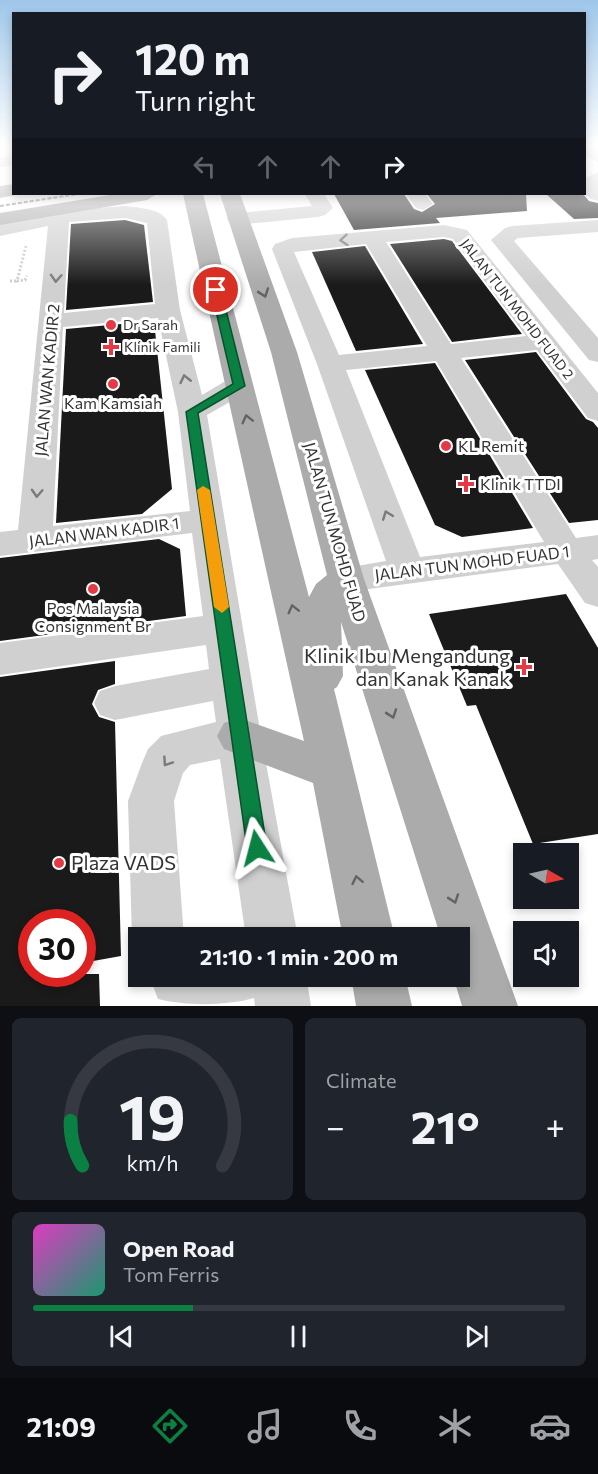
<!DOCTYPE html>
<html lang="en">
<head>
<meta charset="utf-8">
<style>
	body { margin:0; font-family:Commissioner,sans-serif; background:#20242c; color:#f1f3f6; height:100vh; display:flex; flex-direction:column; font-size:22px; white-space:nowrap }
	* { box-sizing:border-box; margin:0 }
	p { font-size:20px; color:#9ea1a6 }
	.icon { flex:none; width:33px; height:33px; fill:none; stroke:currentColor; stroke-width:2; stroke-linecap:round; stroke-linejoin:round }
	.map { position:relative; height:1006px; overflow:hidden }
	.details { display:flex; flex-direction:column; gap:12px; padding:12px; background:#0d0f14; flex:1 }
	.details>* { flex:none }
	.guide { position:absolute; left:12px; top:12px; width:574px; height:183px; border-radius:0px; box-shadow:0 3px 9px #0003; background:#171b24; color:#f1f3f6; overflow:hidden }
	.needle { width:39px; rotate:99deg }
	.controls { position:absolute; left:513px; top:843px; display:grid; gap:12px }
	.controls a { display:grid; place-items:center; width:66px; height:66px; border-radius:0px; background:#171b24; box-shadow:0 3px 9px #0003; font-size:30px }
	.speed { position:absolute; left:18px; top:909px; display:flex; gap:12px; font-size:30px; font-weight:700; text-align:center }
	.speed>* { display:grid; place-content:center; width:78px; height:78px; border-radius:50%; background:#171b24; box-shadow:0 3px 9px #0003; line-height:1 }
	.speed .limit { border:9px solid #d22; background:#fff; color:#111 }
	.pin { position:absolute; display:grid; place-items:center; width:51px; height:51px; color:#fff; margin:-26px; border:3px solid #fff; border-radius:50%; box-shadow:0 2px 6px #0007 }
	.me { position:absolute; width:66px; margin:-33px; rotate:351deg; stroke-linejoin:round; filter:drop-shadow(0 0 4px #0008) }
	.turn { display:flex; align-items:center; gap:21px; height:126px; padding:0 24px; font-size:27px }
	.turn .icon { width:78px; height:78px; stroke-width:2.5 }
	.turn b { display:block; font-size:42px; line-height:51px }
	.lanes { display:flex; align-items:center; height:57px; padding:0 24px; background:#0003; justify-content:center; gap:30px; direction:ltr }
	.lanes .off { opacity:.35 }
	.big { font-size:45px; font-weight:700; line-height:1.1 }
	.details .card { flex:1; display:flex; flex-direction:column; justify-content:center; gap:9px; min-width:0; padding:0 21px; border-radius:9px; background:#20242c }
	.details .dial { align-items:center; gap:0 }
	.dial svg { height:156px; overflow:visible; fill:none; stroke:#363941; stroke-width:7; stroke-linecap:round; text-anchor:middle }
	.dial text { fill:#f1f3f6; stroke:none }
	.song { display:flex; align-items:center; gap:18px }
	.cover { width:72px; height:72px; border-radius:9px; background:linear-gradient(135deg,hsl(310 70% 55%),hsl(160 70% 35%)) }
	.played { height:6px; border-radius:3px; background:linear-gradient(90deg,#0b8043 30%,#363941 30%) }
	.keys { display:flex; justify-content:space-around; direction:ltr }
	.heat { display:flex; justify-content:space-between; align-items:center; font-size:33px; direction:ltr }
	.details .tiles { flex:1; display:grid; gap:12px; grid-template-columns:1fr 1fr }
	.card:last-child { grid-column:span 2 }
	.trip { position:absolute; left:128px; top:927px; width:342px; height:60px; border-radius:0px; background:#171b24; box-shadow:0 3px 9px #0003; font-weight:700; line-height:60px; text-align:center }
	.tabs { display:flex; height:96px; justify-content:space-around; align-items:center; background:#090b0e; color:#9ea1a6 }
	.tabs .icon { width:42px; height:42px }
	.tabs .on { color:#0b8043 }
	.tabs b { font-size:27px; color:#f1f3f6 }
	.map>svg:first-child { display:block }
	.building { fill:#1a1a1a }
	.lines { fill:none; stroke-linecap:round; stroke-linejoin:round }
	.path { stroke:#cdcdcd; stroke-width:3; stroke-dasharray:2 2; stroke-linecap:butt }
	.minor { fill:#d0d0d0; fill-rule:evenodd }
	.major { fill:#ababab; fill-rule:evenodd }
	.rail { stroke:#888; stroke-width:2; stroke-dasharray:4 2; stroke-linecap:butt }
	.oneway { stroke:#7a7a7a }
	.oneway2 { stroke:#636363 }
	.route { fill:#0b8043; stroke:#07532c; stroke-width:1.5 }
	.slow { fill:#f59e0b }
	.poi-dot { fill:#e63946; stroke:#fff; stroke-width:2 }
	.labels { text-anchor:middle; stroke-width:6; stroke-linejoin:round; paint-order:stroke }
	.far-street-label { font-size:14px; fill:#333; stroke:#fff }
	.far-poi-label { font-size:14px; fill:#333; stroke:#fff; text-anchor:start }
	.street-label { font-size:16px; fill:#333; stroke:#fff }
	.poi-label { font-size:16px; fill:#333; stroke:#fff }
	.near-poi-label { font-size:20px; fill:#333; stroke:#fff; text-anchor:end }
</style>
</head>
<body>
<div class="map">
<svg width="598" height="1006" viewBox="0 0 598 1006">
	<rect width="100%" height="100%" fill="#fff"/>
	<g class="building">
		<polygon points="334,194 404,194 414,209 422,212 435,204 427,194 526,194 527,211 436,218 440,223 354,230"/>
		<polygon points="546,194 583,194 589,201 598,203 598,218 574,219"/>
		<polygon points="125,220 144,225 153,302 66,310 71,224"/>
		<polygon points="444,239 452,241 522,334 452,342 390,244"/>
		<polygon points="365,246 423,344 356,351 312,252"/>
		<polygon points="154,321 172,489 142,514 56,523 66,329"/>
		<polygon points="536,352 586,419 593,422 598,428 598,520 569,523 465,360"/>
		<polygon points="435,363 533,528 462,537 435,525 365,370"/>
		<polygon points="159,539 180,549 186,616 0,641 0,558"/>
		<polygon points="566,594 598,648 598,834 533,844 476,705 467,706 429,614"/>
		<polygon points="115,661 115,684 98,690 92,704 99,717 115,722 121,956 82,963 82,922 32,922 32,974 99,974 100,1006 0,1006 0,677"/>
	</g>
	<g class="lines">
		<g class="path">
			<polyline points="26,246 17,281 25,280 27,276"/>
			<polyline points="10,281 17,281"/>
		</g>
		<g class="minor">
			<polygon points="585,144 592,144 598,149 598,162 585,155"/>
			<polygon points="14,155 14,165 0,167 0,157"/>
			<polygon points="598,172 598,201 591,199 585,193 585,178"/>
			<polygon points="305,194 324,194 333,208 325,215 318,217 237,225 230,223 227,219 230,215 237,213 312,206"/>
			<polygon points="406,194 425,194 433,204 423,210 416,208"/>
			<path d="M125 206C139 208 159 208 167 220L180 310 202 395 229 379 239 377 249 379 253 385 249 391 207 415 261 736 298 938H246L220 759 190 765 183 773 174 801 184 938H138V953L132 938 128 801 142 763 148 749 161 736 216 722 213 701 115 720 100 715 94 703 100 691 115 686 209 669 206 645 0 675V643L203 616 192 533 0 556V532L18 530 48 226 0 236V224L81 209ZM125 218 147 223 155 304 64 313 69 222ZM158 318 178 412 190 511 53 526 63 327Z"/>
			<polygon points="598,220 598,232 518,238 514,241 598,338 598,362 589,360 491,240 505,228 512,226"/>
			<path d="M444 225 467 230 598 393V421L588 418 537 350 461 358 576 538 598 535V559L592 560 598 567V607L585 603 558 564 346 592 333 588 328 579 333 570 386 561 317 364 272 249 275 244 292 238ZM444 237 453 239 526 336 451 344 386 242ZM366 244 427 346 339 355 294 252ZM436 361 544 542 420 557 346 370Z"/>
			<path d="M149 976H306L311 1006H255L254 998C226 1006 186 1006 158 999Z"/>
		</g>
		<g class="major">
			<polygon points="14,184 14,194 21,194 0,198 0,186"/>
			<polygon points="116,194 157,194 147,200 0,225 0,213"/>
			<polygon points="183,194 203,194 309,597 316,584 327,575 271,352 220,194 240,194 297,352 364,579 518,1006 462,1006 453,976 459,976 459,938 441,938 341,622 343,676 337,687 334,689 395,938 343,938 313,783 224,749 217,736 224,723 239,718 304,741"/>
			<polygon points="351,976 405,976 412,1006 356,1006"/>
		</g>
		<polyline class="rail" points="0,206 78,194"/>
	</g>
	<defs><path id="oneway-chevron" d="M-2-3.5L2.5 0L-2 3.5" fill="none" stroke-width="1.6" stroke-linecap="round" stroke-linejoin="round" transform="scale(1.5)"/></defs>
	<g class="oneway">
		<use href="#oneway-chevron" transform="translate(344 240) rotate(175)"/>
		<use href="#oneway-chevron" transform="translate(56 278) rotate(93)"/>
		<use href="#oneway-chevron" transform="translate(185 379) rotate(-103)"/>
		<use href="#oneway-chevron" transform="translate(37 493) rotate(93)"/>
		<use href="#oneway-chevron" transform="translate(387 515) rotate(-111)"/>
		<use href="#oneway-chevron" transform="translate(167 762) rotate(124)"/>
	</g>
	<g class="oneway2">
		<use href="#oneway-chevron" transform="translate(264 293) rotate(71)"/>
		<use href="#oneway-chevron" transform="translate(247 419) rotate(-104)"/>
		<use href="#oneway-chevron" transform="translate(293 609) rotate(-104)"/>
		<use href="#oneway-chevron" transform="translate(392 714) rotate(71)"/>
		<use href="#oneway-chevron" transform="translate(357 880) rotate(-102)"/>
		<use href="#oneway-chevron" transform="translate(454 899) rotate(71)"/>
	</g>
	<linearGradient id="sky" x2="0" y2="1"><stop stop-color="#9ec6ea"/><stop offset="0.51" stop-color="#fff"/><stop offset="1" stop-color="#fff" stop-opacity="0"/></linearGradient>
	<rect width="598" height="285" fill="url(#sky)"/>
	<polygon class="route" points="216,287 221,290 245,386 198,413 267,848 265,855 257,857 250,855 247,848 186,412 233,384 211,290"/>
	<polygon class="slow" points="203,486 210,490 229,607 222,613 214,607 197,490"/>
	<g class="poi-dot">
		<circle cx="111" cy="325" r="6"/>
		<path d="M108 338h6v6h6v6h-6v6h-6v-6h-6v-6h6z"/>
		<circle cx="113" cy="384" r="6"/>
		<circle cx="446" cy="446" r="6"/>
		<path d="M463 475h6v6h6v6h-6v6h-6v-6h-6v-6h6z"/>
		<circle cx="93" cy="589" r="6"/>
		<path d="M521 658h6v6h6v6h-6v6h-6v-6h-6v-6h6z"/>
		<circle cx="59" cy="863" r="6"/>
	</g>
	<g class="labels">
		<g class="far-street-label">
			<text transform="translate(517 309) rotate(52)" y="5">JALAN TUN MOHD FUAD 2</text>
		</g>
		<g class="far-poi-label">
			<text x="123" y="330">Dr Sarah</text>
			<text x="124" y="352">Klinik Famili</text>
		</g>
		<g class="street-label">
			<text transform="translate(47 380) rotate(-85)" y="6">JALAN WAN KADIR 2</text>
			<text transform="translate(104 532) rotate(-7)" y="6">JALAN WAN KADIR 1</text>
			<text transform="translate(335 532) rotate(74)" y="6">JALAN TUN MOHD FUAD</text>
			<text transform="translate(472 563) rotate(-7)" y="6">JALAN TUN MOHD FUAD 1</text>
		</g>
		<g class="poi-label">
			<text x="113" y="409">Kam Kamsiah</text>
			<text x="458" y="452" text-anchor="start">KL Remit</text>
			<text x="480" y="490" text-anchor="start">Klinik TTDI</text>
			<text x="93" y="614">Pos Malaysia<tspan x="93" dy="18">Consignment Br</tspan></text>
		</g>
		<g class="near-poi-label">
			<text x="510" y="663">Klinik Ibu Mengandung<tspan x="510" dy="23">dan Kanak Kanak</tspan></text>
			<text x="71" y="870" text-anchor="start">Plaza VADS</text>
		</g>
	</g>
</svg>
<div class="controls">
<a><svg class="needle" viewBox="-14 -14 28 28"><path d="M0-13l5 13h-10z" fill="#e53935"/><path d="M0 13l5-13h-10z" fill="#9ea1a6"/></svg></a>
<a><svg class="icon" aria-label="sound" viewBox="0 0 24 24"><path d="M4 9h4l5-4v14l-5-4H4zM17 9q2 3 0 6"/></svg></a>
</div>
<div class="speed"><div class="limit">30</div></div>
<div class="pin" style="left:216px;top:290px;background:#d93025"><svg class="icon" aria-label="arrive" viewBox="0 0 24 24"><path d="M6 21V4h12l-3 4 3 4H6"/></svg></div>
<svg class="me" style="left:257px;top:848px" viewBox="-20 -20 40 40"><path d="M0-17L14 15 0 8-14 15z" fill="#0b8043" stroke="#fff" stroke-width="4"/></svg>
<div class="trip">21:10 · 1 min · 200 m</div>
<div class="guide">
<div class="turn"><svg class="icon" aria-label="right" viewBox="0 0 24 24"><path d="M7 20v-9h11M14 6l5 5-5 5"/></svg><div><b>120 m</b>Turn right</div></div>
<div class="lanes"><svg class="icon off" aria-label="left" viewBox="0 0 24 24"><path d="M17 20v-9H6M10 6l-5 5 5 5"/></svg><svg class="icon off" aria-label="ahead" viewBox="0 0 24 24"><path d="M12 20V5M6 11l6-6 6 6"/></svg><svg class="icon off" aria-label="ahead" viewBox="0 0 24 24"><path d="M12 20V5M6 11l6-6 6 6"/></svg><svg class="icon" aria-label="right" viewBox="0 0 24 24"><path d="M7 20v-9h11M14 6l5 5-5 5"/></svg></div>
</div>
</div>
<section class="details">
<div class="tiles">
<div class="card dial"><svg viewBox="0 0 100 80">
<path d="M14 69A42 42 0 1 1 86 69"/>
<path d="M14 69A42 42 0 0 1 8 46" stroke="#0b8043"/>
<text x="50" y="56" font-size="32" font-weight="700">19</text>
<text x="50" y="72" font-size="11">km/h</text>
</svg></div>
<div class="card"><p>Climate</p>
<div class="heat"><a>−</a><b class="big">21°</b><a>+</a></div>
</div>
<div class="card">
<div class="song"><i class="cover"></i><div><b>Open Road</b><p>Tom Ferris</p></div></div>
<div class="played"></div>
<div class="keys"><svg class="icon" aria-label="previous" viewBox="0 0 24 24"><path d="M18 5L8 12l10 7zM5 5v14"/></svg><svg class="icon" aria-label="pause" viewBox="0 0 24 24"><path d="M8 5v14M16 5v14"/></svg><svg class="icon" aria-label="next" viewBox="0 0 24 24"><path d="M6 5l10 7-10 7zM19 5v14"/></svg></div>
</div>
</div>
</section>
<nav class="tabs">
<b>21:09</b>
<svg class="icon on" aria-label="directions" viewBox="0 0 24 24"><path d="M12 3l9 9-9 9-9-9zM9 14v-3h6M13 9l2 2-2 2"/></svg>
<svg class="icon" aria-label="music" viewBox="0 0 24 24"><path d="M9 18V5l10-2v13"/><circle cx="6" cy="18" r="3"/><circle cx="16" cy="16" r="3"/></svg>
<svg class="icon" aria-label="phone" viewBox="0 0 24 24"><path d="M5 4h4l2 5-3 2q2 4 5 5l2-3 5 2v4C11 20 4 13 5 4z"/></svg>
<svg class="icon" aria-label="climate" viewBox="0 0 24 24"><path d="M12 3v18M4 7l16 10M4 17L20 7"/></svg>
<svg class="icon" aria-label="car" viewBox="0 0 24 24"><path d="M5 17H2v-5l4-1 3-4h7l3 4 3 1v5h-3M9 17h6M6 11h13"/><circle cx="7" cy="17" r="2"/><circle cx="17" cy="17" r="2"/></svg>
</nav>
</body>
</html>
